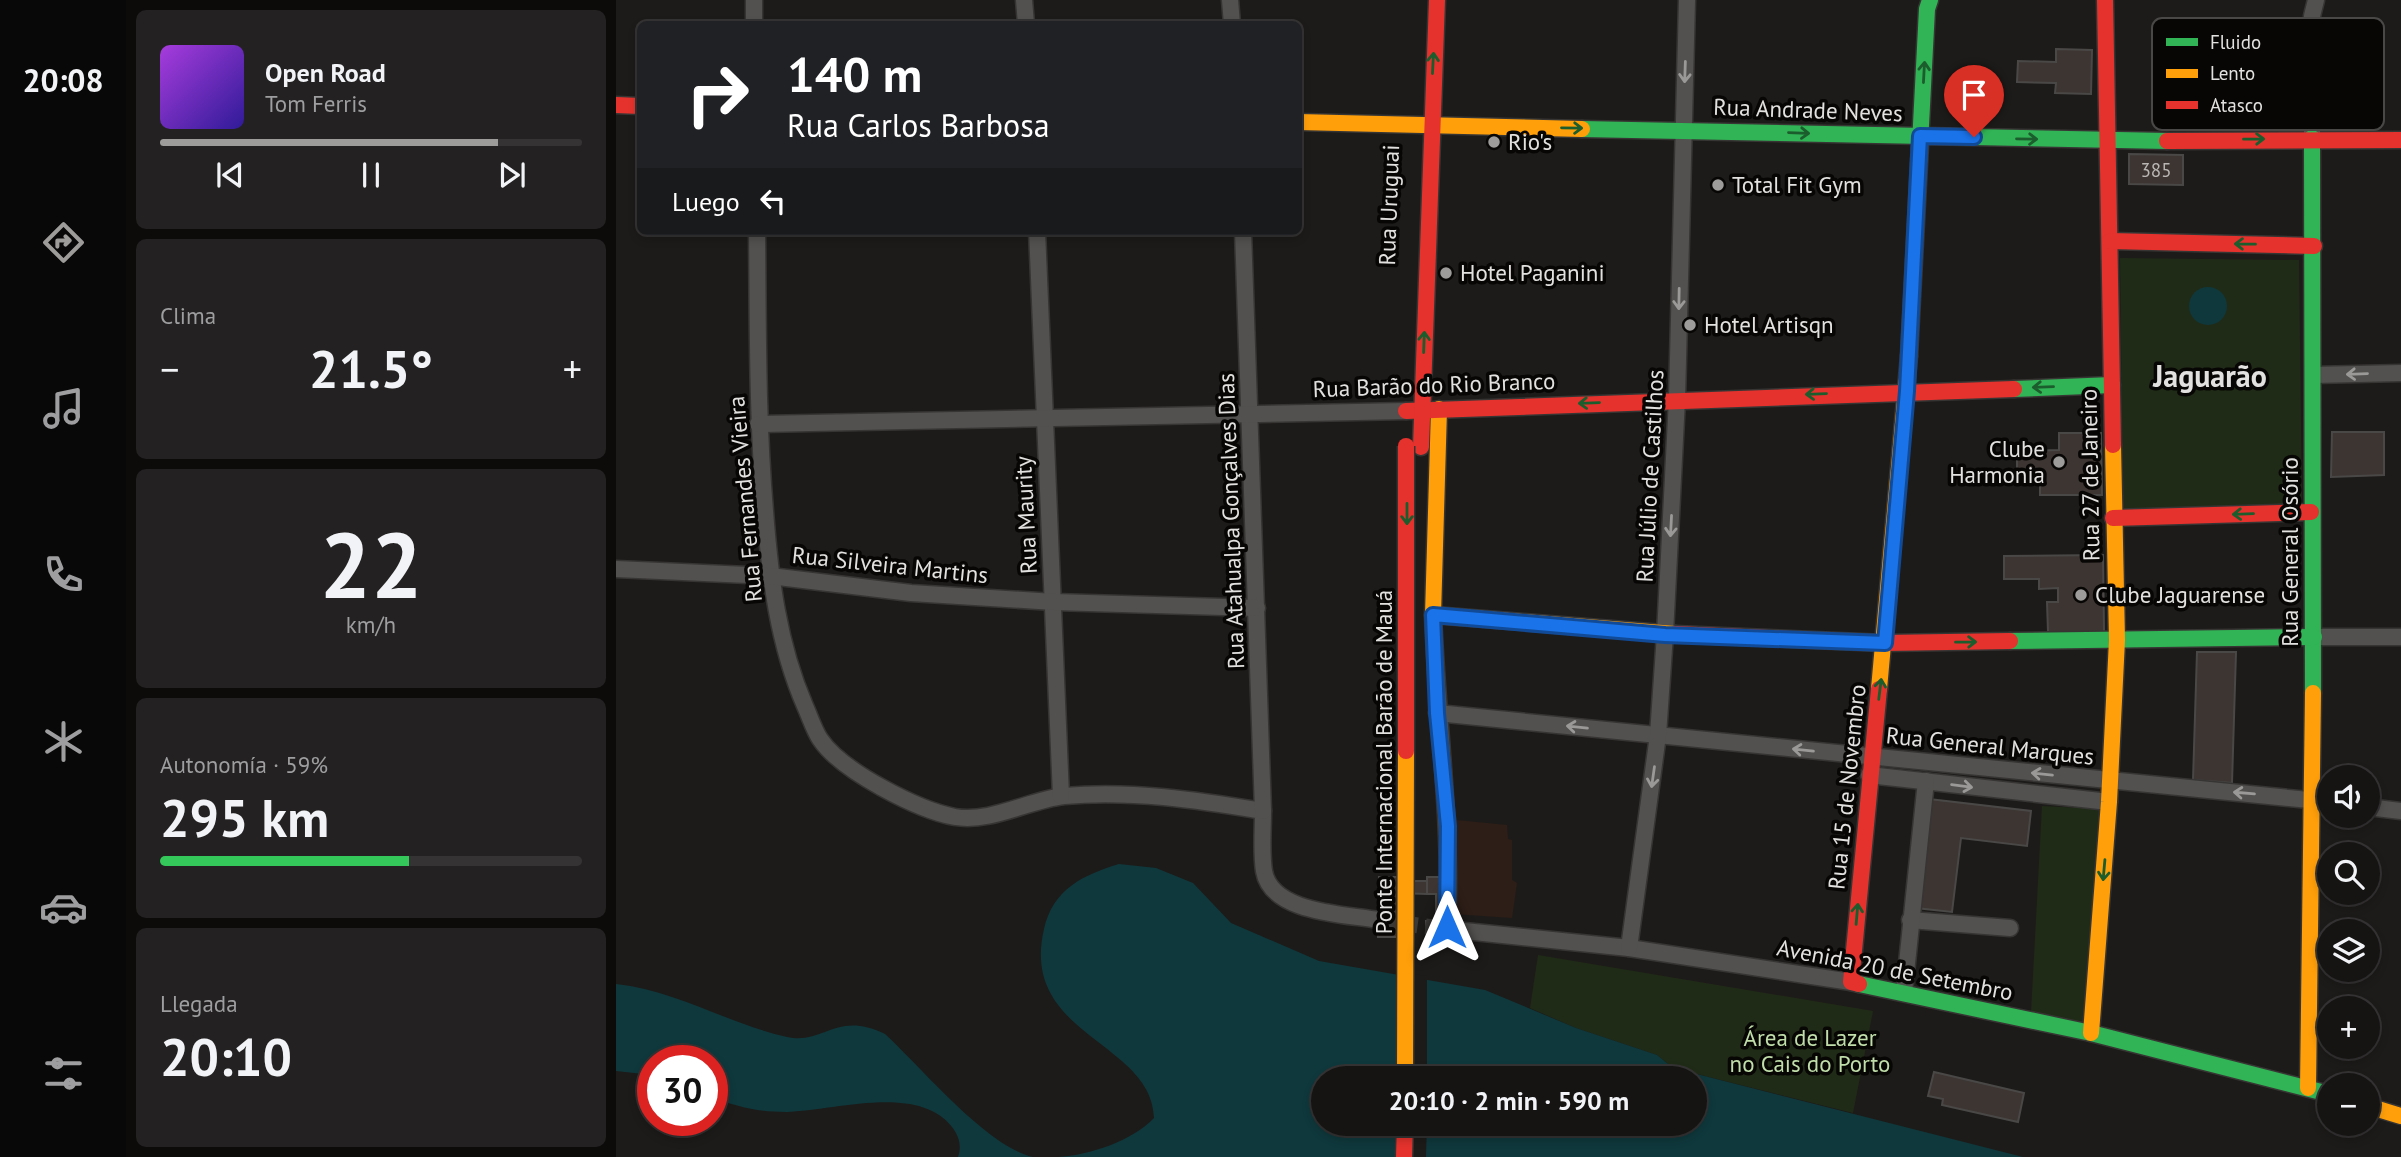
<!DOCTYPE html>
<html lang="es">
<head>
<meta charset="utf-8">
<style>
	body { margin:0; font-family:"PT Sans",sans-serif; background:#232121; color:#f1f3f6; height:100vh; display:flex; flex-direction:column; font-size:26px; white-space:nowrap }
	* { box-sizing:border-box; margin:0 }
	p { font-size:23px; color:#9e9ea0 }
	.icon { flex:none; width:38px; height:38px; fill:none; stroke:currentColor; stroke-width:2; stroke-linecap:round; stroke-linejoin:round }
	.map { position:relative; flex:1; overflow:hidden }
	.panel { display:flex; flex-direction:column; gap:10px; padding:10px; background:#0c0b0a; width:490px }
	.panel>* { flex:none }
	.hud { position:absolute; left:21px; top:21px; width:665px; height:214px; border-radius:10px; box-shadow:0 4px 10px #0003,0 0 0 2px #353333; background:#202124; color:#fff; overflow:hidden }
	.fabs { position:absolute; left:1701px; top:765px; display:grid; gap:14px }
	.fabs a { display:grid; place-items:center; width:63px; height:63px; border-radius:50%; background:#161413; box-shadow:0 4px 10px #0003,0 0 0 2px #353333; font-size:35px }
	.speed { position:absolute; left:21px; top:1045px; display:flex; gap:14px; font-size:35px; font-weight:700; text-align:center }
	.speed>* { display:grid; place-content:center; width:91px; height:91px; border-radius:50%; background:#161413; box-shadow:0 4px 10px #0003,0 0 0 2px #353333; line-height:1 }
	.speed .limit { border:10px solid #d22; background:#fff; color:#111 }
	.pin { position:absolute; display:grid; place-items:center; width:60px; height:60px; color:#fff; margin:-72px -30px; border-radius:50% 50% 50% 0; rotate:-45deg; box-shadow:0 0 7px #0007 }
	.pin .icon { rotate:45deg }
	.me { position:absolute; width:77px; margin:-38px; rotate:0deg; stroke-linejoin:round; filter:drop-shadow(0 0 5px #0008) }
	.turn { display:flex; align-items:center; gap:24px; height:147px; padding:0 35px; font-size:32px }
	.turn .icon { width:91px; height:91px; stroke-width:2.5 }
	.turn b { display:block; font-size:49px; line-height:60px }
	.then { display:flex; align-items:center; height:66px; padding:0 35px; background:#0003; gap:14px; font-size:26px }
	.big { font-size:52px; font-weight:700; line-height:1.1 }
	.panel .card { flex:1; display:flex; flex-direction:column; justify-content:center; gap:10px; min-width:0; padding:0 24px; border-radius:10px; background:#232121 }
	.panel .dial { align-items:center; gap:0 }
	.dial b { font-size:91px; line-height:1 }
	.song { display:flex; align-items:center; gap:21px }
	.cover { width:84px; height:84px; border-radius:10px; background:linear-gradient(135deg,hsl(280 70% 55%),hsl(250 70% 35%)) }
	.played { height:7px; border-radius:4px; background:linear-gradient(90deg,#9e9c9a 80%,#353333 80%) }
	.keys { display:flex; justify-content:space-around; direction:ltr }
	.heat { display:flex; justify-content:space-between; align-items:center; font-size:38px; direction:ltr }
	.charge { height:10px; border-radius:5px; background:linear-gradient(90deg,#34c759 59%,#353333 0) }
	.trip { position:absolute; left:695px; top:1066px; width:396px; height:70px; border-radius:35px; background:#161413; box-shadow:0 4px 10px #0003,0 0 0 2px #353333; font-weight:700; line-height:70px; text-align:center }
	main { display:flex; flex:1; min-height:0 }
	.dock { display:flex; flex-direction:column; width:126px; justify-content:space-around; align-items:center; background:#090808; color:#9e9ea0 }
	.dock .icon { width:49px; height:49px }
	.dock .on { color:#9e9c9a }
	.dock b { font-size:32px; color:#f1f3f6 }
	.map>svg:first-child { display:block }
	.commercial { fill:#2d1e17 }
	.green { fill:#202b17 }
	.water { fill:#0f383c; fill-rule:evenodd }
	.pier { fill:#1d1b19 }
	.building { fill:#3c3532; stroke:#4a4847; stroke-width:2 }
	.lines { fill:none; stroke-linecap:round; stroke-linejoin:round }
	.street-tunnel { stroke:#3b3937; stroke-width:16; stroke-dasharray:16 8; stroke-linecap:butt }
	.street-casing { stroke:#373534; stroke-width:19 }
	.fast-casing { stroke:#373534; stroke-width:19 }
	.slow-casing { stroke:#373534; stroke-width:19 }
	.jam-casing { stroke:#373534; stroke-width:19 }
	.street { stroke:#52514f; stroke-width:16 }
	.fast { stroke:#30b455; stroke-width:16 }
	.slow { stroke:#ff9f0a; stroke-width:16 }
	.jam { stroke:#e5322d; stroke-width:16 }
	.slow-bridge-casing { stroke:#373534; stroke-width:19; stroke-linecap:butt }
	.jam-bridge-casing { stroke:#373534; stroke-width:19; stroke-linecap:butt }
	.slow-bridge { stroke:#ff9f0a; stroke-width:16 }
	.jam-bridge { stroke:#e5322d; stroke-width:16 }
	.oneway { stroke:#1c5d2d }
	.oneway2 { stroke:#9a9997 }
	.route-casing { stroke:#114b97; stroke-width:18 }
	.route { stroke:#1a73e8; stroke-width:12 }
	.poi-dot { fill:#9e9c9a; stroke:#070605; stroke-width:2.5 }
	.labels { text-anchor:middle; stroke-width:7; stroke-linejoin:round; paint-order:stroke }
	.number-label { font-size:19px; fill:#b9b6b4 }
	.street-label { font-size:23px; fill:#e3e1df; stroke:#070605 }
	.poi-label { font-size:23px; fill:#e3e1df; stroke:#070605; text-anchor:start }
	.park-label { font-size:23px; fill:#c0dea9; stroke:#070605 }
	.district-label { font-size:30px; font-weight:bold; fill:#e3e1df; stroke:#070605 }
	.key { fill:#070605; stroke:#494846; stroke-width:2 }
	.key-label { font-size:19px; fill:#e3e1df }
</style>
</head>
<body>
<main>
<nav class="dock">
<b>20:08</b>
<svg class="icon on" aria-label="directions" viewBox="0 0 24 24"><path d="M12 3l9 9-9 9-9-9zM9 14v-3h6M13 9l2 2-2 2"/></svg>
<svg class="icon" aria-label="music" viewBox="0 0 24 24"><path d="M9 18V5l10-2v13"/><circle cx="6" cy="18" r="3"/><circle cx="16" cy="16" r="3"/></svg>
<svg class="icon" aria-label="phone" viewBox="0 0 24 24"><path d="M5 4h4l2 5-3 2q2 4 5 5l2-3 5 2v4C11 20 4 13 5 4z"/></svg>
<svg class="icon" aria-label="climate" viewBox="0 0 24 24"><path d="M12 3v18M4 7l16 10M4 17L20 7"/></svg>
<svg class="icon" aria-label="car" viewBox="0 0 24 24"><path d="M5 17H2v-5l4-1 3-4h7l3 4 3 1v5h-3M9 17h6M6 11h13"/><circle cx="7" cy="17" r="2"/><circle cx="17" cy="17" r="2"/></svg>
<svg class="icon" aria-label="filters" viewBox="0 0 24 24"><path d="M4 7h16M4 17h16"/><circle cx="9" cy="7" r="2"/><circle cx="15" cy="17" r="2"/></svg>
</nav>
<section class="panel">
<div class="card">
<div class="song"><i class="cover"></i><div><b>Open Road</b><p>Tom Ferris</p></div></div>
<div class="played"></div>
<div class="keys"><svg class="icon" aria-label="previous" viewBox="0 0 24 24"><path d="M18 5L8 12l10 7zM5 5v14"/></svg><svg class="icon" aria-label="pause" viewBox="0 0 24 24"><path d="M8 5v14M16 5v14"/></svg><svg class="icon" aria-label="next" viewBox="0 0 24 24"><path d="M6 5l10 7-10 7zM19 5v14"/></svg></div>
</div>
<div class="card"><p>Clima</p>
<div class="heat"><a>−</a><b class="big">21.5°</b><a>+</a></div>
</div>
<div class="card dial"><b>22</b><p>km/h</p></div>
<div class="card"><p>Autonomía · 59%</p><b class="big">295 km</b><div class="charge"></div></div>
<div class="card"><p>Llegada</p><b class="big">20:10</b></div>
</section>
<div class="map">
<svg width="1785" height="1157" viewBox="0 0 1785 1157">
	<rect width="100%" height="100%" fill="#1d1b19"/>
	<polygon class="commercial" points="840,820 891,825 892,839 896,840 896,880 901,883 896,918 838,914"/>
	<g class="green">
		<polygon points="1504,258 1683,260 1686,508 1507,512"/>
		<polygon points="1426,806 1488,809 1473,1027 1415,1013"/>
		<polygon points="922,955 1257,1011 1237,1113 1057,1068 1041,1055 960,1028 914,1008"/>
	</g>
	<g class="water">
		<circle cx="1592" cy="306" r="19"/>
		<path d="M503 864 540 868 577 883 615 923 703 961 869 990 960 1028 1041 1055 1057 1068 1407 1157H442C474 1155 516 1141 538 1118 536 1041 403 1036 428 929 437 889 467 875 503 864ZM707 1078H1078V1124H707Z"/>
		<path d="M0 984C59 990 113 1024 171 1037 208 1045 220 1010 269 1034 306 1068 371 1147 417 1157H342C346 1146 343 1136 336 1127 302 1083 217 1111 170 1112 143 1112 121 1107 96 1097V1060H37V1075L0 1071Z"/>
	</g>
	<g class="pier">
		<polygon points="781,972 811,976 811,1078 781,1078"/>
		<polygon points="781,1124 811,1124 810,1157 781,1157"/>
	</g>
	<g class="building">
		<polygon points="1440,49 1476,50 1475,94 1439,93 1440,83 1401,82 1402,61 1440,62"/>
		<polygon points="1513,154 1567,155 1567,185 1513,184"/>
		<polygon points="1716,432 1768,432 1768,475 1715,477"/>
		<polygon points="1443,433 1485,433 1486,495 1424,495 1424,473 1401,473 1401,451 1443,450"/>
		<polygon points="1487,555 1488,632 1432,632 1431,602 1442,602 1442,588 1423,589 1423,579 1388,579 1388,556"/>
		<polygon points="1581,652 1620,652 1616,783 1577,780"/>
		<polygon points="1313,799 1415,811 1411,846 1345,838 1336,912 1300,908"/>
		<polygon points="763,877 781,877 781,937 762,937 762,920 771,920 771,893 763,893"/>
		<polygon points="811,877 829,877 829,938 811,938 810,921 820,921 820,894 811,894"/>
		<polygon points="781,881 811,881 811,894 781,893"/>
		<polygon points="1318,1072 1408,1093 1402,1122 1326,1105 1327,1099 1312,1096"/>
	</g>
	<g class="lines">
		<polyline class="street-tunnel" points="762,920 829,929"/>
		<defs>
			<g id="street">
				<polyline points="138,0 138,24"/>
				<polyline points="408,0 410,24"/>
				<polyline points="614,0 616,24"/>
				<polyline points="1696,138 1696,16 1700,0"/>
				<path d="M141 231C142 325 141 417 149 511 154 577 162 644 189 706 194 717 198 730 204 739 225 771 302 810 339 817 375 823 413 800 448 796 515 790 581 800 647 811 647 830 645 852 648 871 655 913 728 914 762 920"/>
				<polyline points="421,231 445,796"/>
				<polyline points="627,231 647,811"/>
				<polyline points="1697,375 1785,373"/>
				<polyline points="142,424 790,411"/>
				<polyline points="0,569 154,576 295,593 438,602 641,608"/>
				<path d="M817 615C821 720 836 824 831 929"/>
				<polyline points="1698,637 1785,637"/>
				<polyline points="821,713 1713,802"/>
				<polyline points="1253,775 1493,802"/>
				<polyline points="1752,807 1785,811"/>
				<polyline points="1294,920 1394,928"/>
				<polyline points="829,929 1013,948 1235,982"/>
				<polyline points="1013,948 1042,735 1049,634 1061,399 1071,0"/>
				<polyline points="1288,992 1310,781"/>
			</g>
			<g id="fast">
				<polyline points="966,129 1551,141"/>
				<polyline points="1696,138 1697,693"/>
				<polyline points="1293,356 1311,9 1314,0"/>
				<polyline points="1398,389 1496,385"/>
				<polyline points="1394,641 1698,637"/>
				<polyline points="1243,984 1475,1033 1713,1094"/>
			</g>
			<g id="slow">
				<polyline points="682,122 966,129"/>
				<polyline points="823,409 817,615 1059,634"/>
				<polyline points="1263,689 1293,356"/>
				<polyline points="1475,1033 1493,802 1501,640 1497,445"/>
				<polyline points="1692,1088 1697,693"/>
				<polyline points="1752,1106 1785,1116"/>
			</g>
			<g id="jam">
				<polyline points="1489,0 1497,445"/>
				<polyline points="0,105 24,106"/>
				<polyline points="1551,141 1785,140"/>
				<polyline points="1494,241 1698,246"/>
				<polyline points="790,411 1398,389"/>
				<polyline points="805,447 821,0"/>
				<polyline points="1497,518 1695,512"/>
				<polyline points="1059,634 1269,643 1394,641"/>
				<polyline points="1243,984 1235,982 1263,689"/>
				<polyline points="788,1157 789,1124"/>
			</g>
		</defs>
		<use href="#street" class="street-casing"/>
		<use href="#fast" class="fast-casing"/>
		<use href="#slow" class="slow-casing"/>
		<use href="#jam" class="jam-casing"/>
		<use href="#street" class="street"/>
		<use href="#fast" class="fast"/>
		<use href="#slow" class="slow"/>
		<use href="#jam" class="jam"/>
		<defs>
			<polyline id="slow-bridge" points="789,1078 790,751"/>
			<polyline id="jam-bridge" points="790,751 790,446"/>
		</defs>
		<use href="#slow-bridge" class="slow-bridge-casing"/>
		<use href="#jam-bridge" class="jam-bridge-casing"/>
		<use href="#slow-bridge" class="slow-bridge"/>
		<use href="#jam-bridge" class="jam-bridge"/>
	</g>
	<defs><path id="oneway-shaft" d="M-6 0H5M1.5-3L5.5 0L1.5 3" fill="none" stroke-width="1.6" stroke-linecap="round" stroke-linejoin="round" transform="scale(1.75)"/></defs>
	<g class="oneway">
		<use href="#oneway-shaft" transform="translate(817 63) rotate(-87)"/>
		<use href="#oneway-shaft" transform="translate(1308 72) rotate(-87)"/>
		<use href="#oneway-shaft" transform="translate(956 128) rotate(1)"/>
		<use href="#oneway-shaft" transform="translate(1183 133) rotate(2)"/>
		<use href="#oneway-shaft" transform="translate(1411 139) rotate(1)"/>
		<use href="#oneway-shaft" transform="translate(1638 139) rotate(-1)"/>
		<use href="#oneway-shaft" transform="translate(1629 244) rotate(-179)"/>
		<use href="#oneway-shaft" transform="translate(808 342) rotate(-88)"/>
		<use href="#oneway-shaft" transform="translate(1427 387) rotate(178)"/>
		<use href="#oneway-shaft" transform="translate(1200 394) rotate(178)"/>
		<use href="#oneway-shaft" transform="translate(973 403) rotate(178)"/>
		<use href="#oneway-shaft" transform="translate(791 514) rotate(90)"/>
		<use href="#oneway-shaft" transform="translate(1627 514) rotate(178)"/>
		<use href="#oneway-shaft" transform="translate(1350 642) rotate(-1)"/>
		<use href="#oneway-shaft" transform="translate(1264 689) rotate(-83)"/>
		<use href="#oneway-shaft" transform="translate(1488 870) rotate(95)"/>
		<use href="#oneway-shaft" transform="translate(1241 914) rotate(-85)"/>
	</g>
	<g class="oneway2">
		<use href="#oneway-shaft" transform="translate(1069 72) rotate(92)"/>
		<use href="#oneway-shaft" transform="translate(1063 299) rotate(91)"/>
		<use href="#oneway-shaft" transform="translate(1741 374) rotate(178)"/>
		<use href="#oneway-shaft" transform="translate(1055 526) rotate(93)"/>
		<use href="#oneway-shaft" transform="translate(961 727) rotate(-174)"/>
		<use href="#oneway-shaft" transform="translate(1187 750) rotate(-174)"/>
		<use href="#oneway-shaft" transform="translate(1426 774) rotate(-174)"/>
		<use href="#oneway-shaft" transform="translate(1037 777) rotate(98)"/>
		<use href="#oneway-shaft" transform="translate(1346 786) rotate(7)"/>
		<use href="#oneway-shaft" transform="translate(1628 793) rotate(-175)"/>
	</g>
	<g class="lines">
		<defs>
			<polyline id="route" points="831,927 832,826 821,713 817,615 1049,635 1269,643 1291,391 1304,136 1358,137"/>
		</defs>
		<use href="#route" class="route-casing"/>
		<use href="#route" class="route"/>
	</g>
	<g class="poi-dot">
		<circle cx="878" cy="142" r="7"/>
		<circle cx="1102" cy="185" r="7"/>
		<circle cx="830" cy="273" r="7"/>
		<circle cx="1074" cy="325" r="7"/>
		<circle cx="1443" cy="462" r="7"/>
		<circle cx="1465" cy="595" r="7"/>
	</g>
	<g class="labels">
		<g class="number-label">
			<text x="1540" y="177">385</text>
		</g>
		<g class="street-label">
			<text transform="translate(1192 110) rotate(2)" y="8">Rua Andrade Neves</text>
			<text transform="translate(773 205) rotate(-88)" y="8">Rua Uruguai</text>
			<text transform="translate(818 385) rotate(-2)" y="8">Rua Barão do Rio Branco</text>
			<text transform="translate(1474 475) rotate(-91)" y="8">Rua 27 de Janeiro</text>
			<text transform="translate(1034 476) rotate(-87)" y="8">Rua Júlio de Castilhos</text>
			<text transform="translate(129 499) rotate(-95)" y="8">Rua Fernandes Vieira</text>
			<text transform="translate(410 515) rotate(-93)" y="8">Rua Maurity</text>
			<text transform="translate(615 521) rotate(-92)" y="8">Rua Atahualpa Gonçalves Dias</text>
			<text transform="translate(1674 552) rotate(-90)" y="8">Rua General Osório</text>
			<text transform="translate(274 565) rotate(6)" y="8">Rua Silveira Martins</text>
			<text transform="translate(1374 746) rotate(6)" y="8">Rua General Marques</text>
			<text transform="translate(768 762) rotate(-90)" y="8">Ponte Internacional Barão de Mauá</text>
			<text transform="translate(1231 787) rotate(-84)" y="8">Rua 15 de Novembro</text>
			<text transform="translate(1279 970) rotate(11)" y="8">Avenida 20 de Setembro</text>
		</g>
		<g class="poi-label">
			<text x="892" y="150">Rio's</text>
			<text x="1116" y="193">Total Fit Gym</text>
			<text x="844" y="281">Hotel Paganini</text>
			<text x="1088" y="333">Hotel Artisqn</text>
			<text x="1429" y="457" text-anchor="end">Clube<tspan x="1429" dy="26">Harmonia</tspan></text>
			<text x="1479" y="603">Clube Jaguarense</text>
		</g>
		<g class="park-label">
			<text x="1194" y="1046">Área de Lazer<tspan x="1194" dy="26">no Cais do Porto</tspan></text>
		</g>
		<g class="district-label">
			<text x="1594" y="387">Jaguarão</text>
		</g>
	</g>
	<rect x="1536" y="18" width="232" height="112" rx="10" class="key"/>
	<rect x="1550" y="38" width="32" height="8" fill="#30b455"/>
	<rect x="1550" y="69" width="32" height="9" fill="#ff9f0a"/>
	<rect x="1550" y="101" width="32" height="8" fill="#e5322d"/>
	<g class="key-label">
		<text x="1594" y="49">Fluido</text>
		<text x="1594" y="80">Lento</text>
		<text x="1594" y="112">Atasco</text>
	</g>
</svg>
<div class="fabs">
<a><svg class="icon" aria-label="sound" viewBox="0 0 24 24"><path d="M4 9h4l5-4v14l-5-4H4zM17 9q2 3 0 6"/></svg></a>
<a><svg class="icon" aria-label="search" viewBox="0 0 24 24"><circle cx="10" cy="10" r="6"/><path d="M15 15l6 6"/></svg></a>
<a><svg class="icon" aria-label="layers" viewBox="0 0 24 24"><path d="M12 4l9 5-9 5-9-5zM3 14l9 5 9-5"/></svg></a>
<a>+</a>
<a>−</a>
</div>
<div class="speed"><div class="limit">30</div></div>
<div class="pin" style="left:1358px;top:137px;background:#d93025"><svg class="icon" aria-label="arrive" viewBox="0 0 24 24"><path d="M6 21V4h12l-3 4 3 4H6"/></svg></div>
<svg class="me" style="left:831px;top:927px" viewBox="-20 -20 40 40"><path d="M0-17L14 15 0 8-14 15z" fill="#1a73e8" stroke="#fff" stroke-width="4"/></svg>
<div class="trip">20:10 · 2 min · 590 m</div>
<div class="hud">
<div class="turn"><svg class="icon" aria-label="right" viewBox="0 0 24 24"><path d="M7 20v-9h11M14 6l5 5-5 5"/></svg><div><b>140 m</b>Rua Carlos Barbosa</div></div>
<div class="then">Luego<svg class="icon" aria-label="left" viewBox="0 0 24 24"><path d="M17 20v-9H6M10 6l-5 5 5 5"/></svg></div>
</div>
</div>
</main>
</body>
</html>
